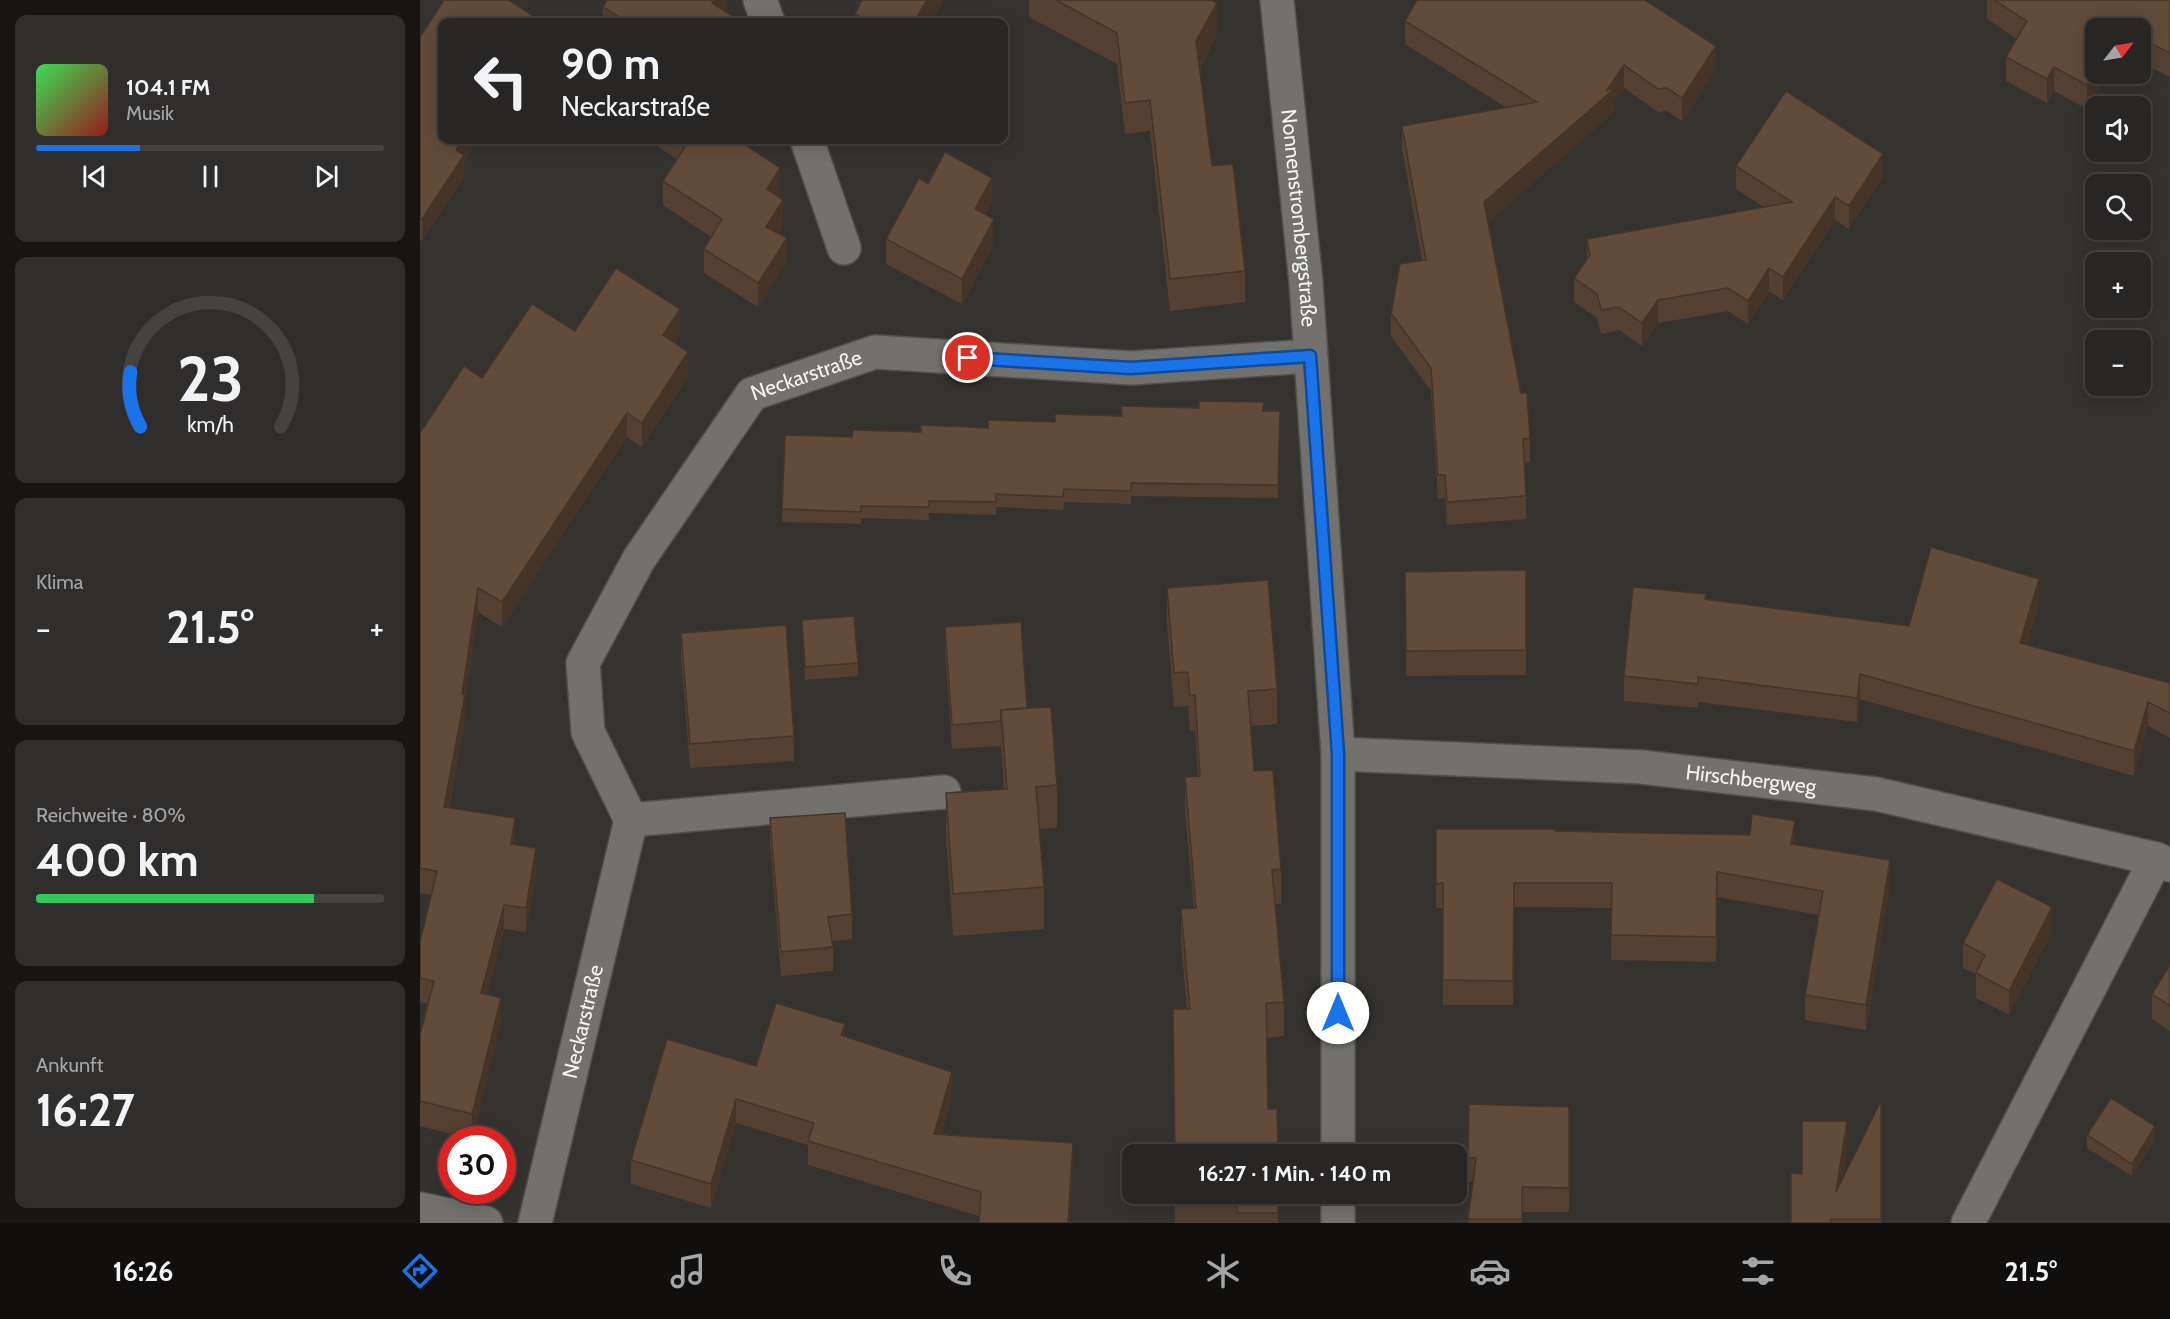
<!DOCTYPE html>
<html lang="de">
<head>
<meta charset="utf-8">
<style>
	body { margin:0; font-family:Cabin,sans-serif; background:#302e2c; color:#f1f3f6; height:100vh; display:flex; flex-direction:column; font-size:22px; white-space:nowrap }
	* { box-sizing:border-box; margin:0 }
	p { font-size:20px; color:#a5a5a6 }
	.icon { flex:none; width:33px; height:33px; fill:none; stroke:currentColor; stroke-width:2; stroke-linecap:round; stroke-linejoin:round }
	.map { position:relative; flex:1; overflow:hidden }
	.sheet { display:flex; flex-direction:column; gap:15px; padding:15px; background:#161514; width:420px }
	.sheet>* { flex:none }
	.hud { position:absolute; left:18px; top:18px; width:570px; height:126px; border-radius:12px; box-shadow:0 3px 15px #0003,0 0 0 2px #444341; background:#282624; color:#f1f3f6; overflow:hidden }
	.needle { width:39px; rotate:59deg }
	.fabs { position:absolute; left:1665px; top:18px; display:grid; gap:12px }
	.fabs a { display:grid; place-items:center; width:66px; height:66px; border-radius:12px; background:#282624; box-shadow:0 3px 15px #0003,0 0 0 2px #444341; font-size:30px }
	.speed { position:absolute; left:18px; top:1126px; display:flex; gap:12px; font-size:30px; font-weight:700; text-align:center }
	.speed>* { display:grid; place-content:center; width:78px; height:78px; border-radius:50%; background:#282624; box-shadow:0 3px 15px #0003,0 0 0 2px #444341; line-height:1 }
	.speed .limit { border:9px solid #d22; background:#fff; color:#111 }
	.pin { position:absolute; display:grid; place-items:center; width:51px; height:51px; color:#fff; margin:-26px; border:3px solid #fff; border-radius:50%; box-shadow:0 2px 6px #0007 }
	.me { position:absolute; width:66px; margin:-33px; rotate:0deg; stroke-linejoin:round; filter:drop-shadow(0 0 4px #0008) }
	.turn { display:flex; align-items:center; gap:21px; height:126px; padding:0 24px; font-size:27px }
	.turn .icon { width:78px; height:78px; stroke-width:2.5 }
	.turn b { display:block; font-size:42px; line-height:51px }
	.big { font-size:45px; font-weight:800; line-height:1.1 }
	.sheet .card { flex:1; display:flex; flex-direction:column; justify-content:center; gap:9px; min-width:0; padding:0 21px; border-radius:12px; background:#302e2c }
	.sheet .dial { align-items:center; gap:0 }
	.dial svg { height:156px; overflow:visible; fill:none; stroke:#444341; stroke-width:7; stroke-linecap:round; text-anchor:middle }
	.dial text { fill:#f1f3f6; stroke:none }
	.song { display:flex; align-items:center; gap:18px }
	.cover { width:72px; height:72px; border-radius:9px; background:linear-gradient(135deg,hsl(130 70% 55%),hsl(0 70% 35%)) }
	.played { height:6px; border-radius:3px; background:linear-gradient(90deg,#1a73e8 30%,#444341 30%) }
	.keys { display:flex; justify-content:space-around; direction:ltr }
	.heat { display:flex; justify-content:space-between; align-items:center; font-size:33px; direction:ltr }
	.charge { height:9px; border-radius:4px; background:linear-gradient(90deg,#34c759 80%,#444341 0) }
	.trip { position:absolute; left:702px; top:1144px; width:345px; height:60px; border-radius:12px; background:#282624; box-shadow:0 3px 15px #0003,0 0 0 2px #444341; font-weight:800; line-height:60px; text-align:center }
	.menu { display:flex; height:96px; justify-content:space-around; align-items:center; background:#100f0e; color:#a5a5a6 }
	.menu .icon { width:42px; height:42px }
	.menu .selected { color:#1a73e8 }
	.menu b { font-size:27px; color:#f1f3f6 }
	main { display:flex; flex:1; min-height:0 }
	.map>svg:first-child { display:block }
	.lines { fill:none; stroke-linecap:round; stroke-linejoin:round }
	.minor-casing { stroke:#504f4c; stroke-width:36 }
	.minor { stroke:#72716d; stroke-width:33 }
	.wall { fill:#544031 }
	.shaded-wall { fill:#453428 }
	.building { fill:#624b39; stroke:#453428; stroke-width:1.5 }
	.route-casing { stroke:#114b97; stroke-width:15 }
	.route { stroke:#1a73e8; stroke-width:10 }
	.labels { text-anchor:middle; stroke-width:6; stroke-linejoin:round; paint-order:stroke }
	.street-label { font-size:21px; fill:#f5f4f2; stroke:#1c1b1a }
</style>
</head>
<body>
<main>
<section class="sheet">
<div class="card">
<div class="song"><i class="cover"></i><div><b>104.1 FM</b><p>Musik</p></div></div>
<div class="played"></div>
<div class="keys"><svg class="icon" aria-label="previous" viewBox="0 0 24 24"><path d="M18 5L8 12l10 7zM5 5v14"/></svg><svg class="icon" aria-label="pause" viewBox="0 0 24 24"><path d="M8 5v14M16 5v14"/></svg><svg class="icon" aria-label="next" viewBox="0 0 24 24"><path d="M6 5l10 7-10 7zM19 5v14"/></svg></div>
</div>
<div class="card dial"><svg viewBox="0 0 100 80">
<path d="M14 69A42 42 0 1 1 86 69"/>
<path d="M14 69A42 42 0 0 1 9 41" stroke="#1a73e8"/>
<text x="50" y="56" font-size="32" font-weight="700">23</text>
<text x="50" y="72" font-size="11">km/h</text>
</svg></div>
<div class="card"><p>Klima</p>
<div class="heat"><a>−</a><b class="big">21.5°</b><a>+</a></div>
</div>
<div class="card"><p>Reichweite · 80%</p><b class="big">400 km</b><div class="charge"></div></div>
<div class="card"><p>Ankunft</p><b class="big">16:27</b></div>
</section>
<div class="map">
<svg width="1750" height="1223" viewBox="0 0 1750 1223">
	<rect width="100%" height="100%" fill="#353330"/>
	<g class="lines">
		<defs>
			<g id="minor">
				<polyline points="340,0 348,22"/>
				<path id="s1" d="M857 0 886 283 918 754V1155"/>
				<polyline points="387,140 424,248"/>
				<path id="s2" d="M918 754 1221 767 1456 794 1736 859 1750 865"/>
				<polyline points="211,820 524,792"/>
				<polyline points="918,1194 918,1223"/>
				<polyline points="0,1209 66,1223"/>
				<path id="s3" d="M115 1223 211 820 168 732 163 663 219 559 332 394 455 352 711 368 890 356"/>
				<polyline points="1548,1223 1736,859"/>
			</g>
		</defs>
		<use href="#minor" class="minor-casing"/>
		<use href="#minor" class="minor"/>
	</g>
	<g class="wall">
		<polygon points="306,0 306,6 304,10 320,22 183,22 183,7"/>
		<polygon points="442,0 523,0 511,22 435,22 435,14"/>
		<polygon points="609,0 792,0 797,34 780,67 792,166 825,271 825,302 750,311 730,131 705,134 697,64 609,17"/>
		<polygon points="1567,0 1750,0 1750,77 1720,62 1720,28 1676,28 1667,109 1634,91 1627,103 1586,81 1586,57 1597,39 1567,19"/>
		<polygon points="985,21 1296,69 1262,121 1247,111 1238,112 1204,88 1194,102 1194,112 1068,222 1110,438 1110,462 1104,462 1106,496 1106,519 1027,525 1025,498 1018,499 1011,391 971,336 971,313 1002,260 982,149 982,126 1087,108 985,44"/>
		<polygon points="121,22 22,140 58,140 44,161 44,177 2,241 0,240 0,37"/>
		<polygon points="227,140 326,140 324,143 360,192 358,196 363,224 358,233 367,262 338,307 284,273 284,249 291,237 243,205 243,181 257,159"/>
		<polygon points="1316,166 1463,177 1429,229 1415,220 1363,300 1349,291 1328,324 1308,311 1238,323 1222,346 1199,330 1181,334 1177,318 1154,302 1154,278 1167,259 1167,239 1344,207 1316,189"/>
		<polygon points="508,184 572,202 565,215 574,244 542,304 466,264 466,239"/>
		<polygon points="155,331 260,334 255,342 268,376 222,447 207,437 82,627 58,612 45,699 45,719 29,808 95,845 116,873 106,932 84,929 67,995 81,1023 52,1139 0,1126 0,1035 8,1004 0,1002 0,942 12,895 0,893 0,433 62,378"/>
		<polygon points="701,406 860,411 858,498 711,496 711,504 644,502 643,510 576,507 576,515 509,513 509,520 441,518 441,524 362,522 362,509 432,437 568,428 701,416"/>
		<polygon points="1106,570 1106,675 986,676 985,572"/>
		<polygon points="747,588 857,689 857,724 831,726 834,771 861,869 861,904 855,904 864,1002 864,1036 847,1038 848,1109 858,1155 767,1009 761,944 761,909 774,908 765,812 765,777 778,776 775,730 770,731 768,706 754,707 747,623"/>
		<polygon points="1286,599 1489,626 1619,604 1607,645 1750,683 1750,738 1728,726 1714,776 1440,699 1437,722 1278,702 1278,708 1204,701 1204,676"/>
		<polygon points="382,620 438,663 438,676 385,680"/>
		<polygon points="525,627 607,708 637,785 637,828 619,829 624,887 624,929 533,936 526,836 526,793 584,789 581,746 532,749 525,652"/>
		<polygon points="261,633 374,736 374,761 270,768 261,657"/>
		<polygon points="350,818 432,914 432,939 412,941 413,947 413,971 361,976 350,843"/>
		<polygon points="1016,829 1135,831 1375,845 1470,885 1446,1030 1385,1020 1385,995 1399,915 1297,897 1296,962 1191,960 1192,908 1094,907 1093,1005 1023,1005 1023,908 1016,908"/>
		<polygon points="1632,931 1589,1015 1556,998 1556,974 1543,968 1543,943"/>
		<polygon points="1750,965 1750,1031 1732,1019 1732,994"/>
		<polygon points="425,1036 532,1096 521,1135 653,1167 559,1216 388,1165 388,1145 316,1123 291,1208 211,1184 211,1160 336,1066"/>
		<polygon points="1461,1101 1461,1223 1371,1223 1382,1174 1427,1145 1422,1180"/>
		<polygon points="1049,1104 1149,1107 1149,1212 1102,1212 1102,1223 1048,1223 1053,1182 1048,1182"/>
		<polygon points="1667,1135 1735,1139 1712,1176 1667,1148"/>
		<rect x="755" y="1194" width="103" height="29"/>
	</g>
	<g class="shaded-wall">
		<polygon points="294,0 306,0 306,6 295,22 292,3"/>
		<polygon points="507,0 523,0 511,22 494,22"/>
		<polygon points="797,3 797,34 776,72 776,41"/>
		<polygon points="1296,46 1296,69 1262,121 1262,98"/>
		<polygon points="1204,65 1204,88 1194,102 1194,112 1064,225 1064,202 1187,90"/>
		<polygon points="1634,67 1634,91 1627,103 1627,79"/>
		<polygon points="1676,70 1676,74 1687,74 1667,109 1667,85"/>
		<polygon points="43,140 58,140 44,161 44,177 2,241 2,219 36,150"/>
		<polygon points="313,140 326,140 313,161"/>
		<polygon points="1463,154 1463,177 1429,229 1429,206"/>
		<polygon points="360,168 360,192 347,214 347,189"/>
		<polygon points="572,178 572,202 555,234 555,209"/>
		<polygon points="1415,197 1415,220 1363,300 1363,277"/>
		<polygon points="363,200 363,224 346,251 346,227"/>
		<polygon points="574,219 574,244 542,304 542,279"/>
		<polygon points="367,238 367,262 338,307 338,283"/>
		<polygon points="1349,268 1349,291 1328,324 1328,301"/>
		<polygon points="1238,300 1238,323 1222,346 1222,323"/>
		<polygon points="260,309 260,334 243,359 243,335"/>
		<polygon points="268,352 268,376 222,447 222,423"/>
		<polygon points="207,413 207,437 82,627 82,602"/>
		<polygon points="1619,579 1619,604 1600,668 1600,643"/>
		<polygon points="58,588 58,612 45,699 45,719 24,832 24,807"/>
		<polygon points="1440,674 1440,699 1437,722 1437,698"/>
		<polygon points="1728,702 1728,726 1714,776 1714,751"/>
		<polygon points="95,818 95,843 91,869 91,844"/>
		<polygon points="1375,821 1375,846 1371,844"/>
		<polygon points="116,848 116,873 106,932 106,908"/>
		<polygon points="1470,860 1470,885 1446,1030 1446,1005"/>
		<polygon points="84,905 84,929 61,1018 61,993"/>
		<polygon points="1632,907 1632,931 1589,1015 1589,991"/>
		<polygon points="81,998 81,1023 52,1139 52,1114"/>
		<polygon points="425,1024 425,1048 421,1035"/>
		<polygon points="532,1072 532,1096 514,1158 514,1134"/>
		<polygon points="316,1099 316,1123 291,1208 291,1184"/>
		<polygon points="1427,1121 1427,1145 1416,1217 1416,1192"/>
		<polygon points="1735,1126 1735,1139 1712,1176 1712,1164"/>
		<polygon points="653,1143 653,1167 650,1223 648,1223"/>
	</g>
	<g class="building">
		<polygon points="24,0 89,0 121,21 120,22 22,22 22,140 43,140 36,150 44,155 2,219 0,218 0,37"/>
		<polygon points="187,0 294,0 292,3 320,21 318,22 207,22 183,7"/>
		<polygon points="442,0 507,0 494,22 451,22 435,14"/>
		<polygon points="636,0 792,0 797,3 776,41 792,166 813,164 825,271 750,279 730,100 705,103 697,33"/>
		<polygon points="997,0 1225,0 1296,46 1262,98 1247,88 1238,89 1204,65 1187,90 1194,89 1064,202 1101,393 1107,393 1110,438 1103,439 1106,496 1027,502 1025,475 1018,475 1011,368 971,313 980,264 1006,260 982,126 1117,102 985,21"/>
		<polygon points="1574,0 1750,0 1750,53 1720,38 1720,28 1676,28 1676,70 1667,85 1634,67 1627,79 1586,57 1607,21"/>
		<polygon points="1366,91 1463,154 1429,206 1415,197 1363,277 1349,268 1328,301 1308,288 1238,300 1222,323 1199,307 1181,310 1177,294 1154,278 1170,255 1167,239 1372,202 1316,166"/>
		<polygon points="265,140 318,140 360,168 347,189 363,200 346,227 367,238 338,283 284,249 302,219 243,181 268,142"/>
		<polygon points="525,152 572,178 555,209 574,219 542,279 466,239 499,178 508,184"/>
		<polygon points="196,268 260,309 243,335 268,352 222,423 207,413 82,602 58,588 42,694 45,695 24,807 95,818 91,844 116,848 106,908 84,905 61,993 81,998 52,1114 0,1101 0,1035 14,981 0,978 0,942 17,871 0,868 0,433 44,366 62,378 112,304 155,331"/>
		<polygon points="779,401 844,402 843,411 860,411 858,485 711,483 711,491 644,489 643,497 576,494 576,502 509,501 509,507 441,506 441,512 362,509 365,435 432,437 433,430 501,432 501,425 568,428 568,420 635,422 635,414 702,416 701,406 779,408"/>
		<polygon points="1511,547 1619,579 1600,643 1750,683 1750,713 1728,702 1714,751 1440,674 1437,698 1278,677 1278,684 1204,676 1213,587 1286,594 1285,599 1489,626"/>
		<polygon points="1106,570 1106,650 986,651 985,572"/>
		<polygon points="848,580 857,689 828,691 834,771 853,770 861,869 852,870 864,1002 846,1003 848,1109 857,1109 858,1155 755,1155 753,1009 770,1009 761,909 776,908 765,777 780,776 775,695 770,696 768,672 754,673 747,588"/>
		<polygon points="434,616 438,663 385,667 382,620"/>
		<polygon points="601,622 607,708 581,710 581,721 532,725 525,627"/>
		<polygon points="366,625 374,736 270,744 261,633"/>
		<polygon points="631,707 637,785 616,787 624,887 533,894 526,793 587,789 581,710"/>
		<polygon points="425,813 432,914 408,917 413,947 361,952 350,818"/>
		<polygon points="1332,814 1375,821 1371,844 1470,860 1446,1005 1385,995 1403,891 1297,872 1296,937 1191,935 1192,883 1094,883 1093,981 1023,980 1023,883 1016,884 1016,829 1135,829 1135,831 1330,835"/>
		<polygon points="1577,879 1632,907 1589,991 1556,973 1565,955 1543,943"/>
		<polygon points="1750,965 1750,1006 1732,994"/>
		<polygon points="356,1003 425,1024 421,1035 532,1072 514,1134 653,1143 648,1223 559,1223 561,1192 388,1141 394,1123 316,1099 291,1184 211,1160 247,1039 336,1066"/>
		<polygon points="1691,1098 1735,1126 1712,1164 1667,1135"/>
		<polygon points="1461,1101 1461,1219 1411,1219 1411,1223 1371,1223 1371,1173 1382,1174 1382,1121 1427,1121 1416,1192"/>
		<polygon points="1049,1104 1149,1107 1149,1188 1102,1187 1102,1219 1048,1219 1056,1158 1048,1158"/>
		<polygon points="755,1194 858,1194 858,1213 817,1213 817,1195 755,1196"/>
	</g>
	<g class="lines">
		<defs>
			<polyline id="route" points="548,358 711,368 890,356 918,754 918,1013"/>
		</defs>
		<use href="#route" class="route-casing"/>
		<use href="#route" class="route"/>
	</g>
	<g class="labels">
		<g class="street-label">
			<text dy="7" stroke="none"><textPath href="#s1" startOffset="219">Nonnenstrombergstraße</textPath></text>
			<text dy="7" stroke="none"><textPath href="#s3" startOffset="957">Neckarstraße</textPath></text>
			<text dy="7" stroke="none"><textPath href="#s2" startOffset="414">Hirschbergweg</textPath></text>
			<text dy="7" stroke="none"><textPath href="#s3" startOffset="207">Neckarstraße</textPath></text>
		</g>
	</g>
</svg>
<div class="fabs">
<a><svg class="needle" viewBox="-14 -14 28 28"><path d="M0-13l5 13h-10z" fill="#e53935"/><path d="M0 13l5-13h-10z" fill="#a5a5a6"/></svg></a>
<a><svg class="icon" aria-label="sound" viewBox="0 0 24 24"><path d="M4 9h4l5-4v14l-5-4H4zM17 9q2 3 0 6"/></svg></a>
<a><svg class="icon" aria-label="search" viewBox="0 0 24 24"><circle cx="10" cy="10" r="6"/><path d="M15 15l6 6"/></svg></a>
<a>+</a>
<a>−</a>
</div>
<div class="speed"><div class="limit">30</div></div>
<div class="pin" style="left:548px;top:358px;background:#d93025"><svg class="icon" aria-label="arrive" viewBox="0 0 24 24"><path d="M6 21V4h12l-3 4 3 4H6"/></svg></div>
<svg class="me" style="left:918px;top:1013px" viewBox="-20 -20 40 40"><circle r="19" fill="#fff"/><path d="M0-13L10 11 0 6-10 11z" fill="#1a73e8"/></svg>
<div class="trip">16:27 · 1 Min. · 140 m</div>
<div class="hud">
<div class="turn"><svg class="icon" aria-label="left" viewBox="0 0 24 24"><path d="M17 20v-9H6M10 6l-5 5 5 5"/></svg><div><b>90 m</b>Neckarstraße</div></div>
</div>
</div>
</main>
<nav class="menu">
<b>16:26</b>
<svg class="icon selected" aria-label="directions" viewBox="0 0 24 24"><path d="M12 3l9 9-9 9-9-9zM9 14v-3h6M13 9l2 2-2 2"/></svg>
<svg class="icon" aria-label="music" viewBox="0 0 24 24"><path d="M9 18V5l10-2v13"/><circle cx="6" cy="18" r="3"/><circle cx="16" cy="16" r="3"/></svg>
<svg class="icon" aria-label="phone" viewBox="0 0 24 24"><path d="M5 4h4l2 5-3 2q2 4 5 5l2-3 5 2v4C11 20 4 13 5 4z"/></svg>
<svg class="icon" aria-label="climate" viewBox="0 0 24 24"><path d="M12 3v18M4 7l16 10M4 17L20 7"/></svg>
<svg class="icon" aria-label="car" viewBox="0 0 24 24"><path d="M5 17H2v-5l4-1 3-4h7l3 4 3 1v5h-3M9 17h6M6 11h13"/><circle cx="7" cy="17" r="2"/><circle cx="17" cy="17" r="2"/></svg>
<svg class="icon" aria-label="filters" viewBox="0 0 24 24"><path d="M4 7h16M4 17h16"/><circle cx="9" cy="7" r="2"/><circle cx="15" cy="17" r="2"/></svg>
<b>21.5°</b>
</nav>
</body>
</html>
